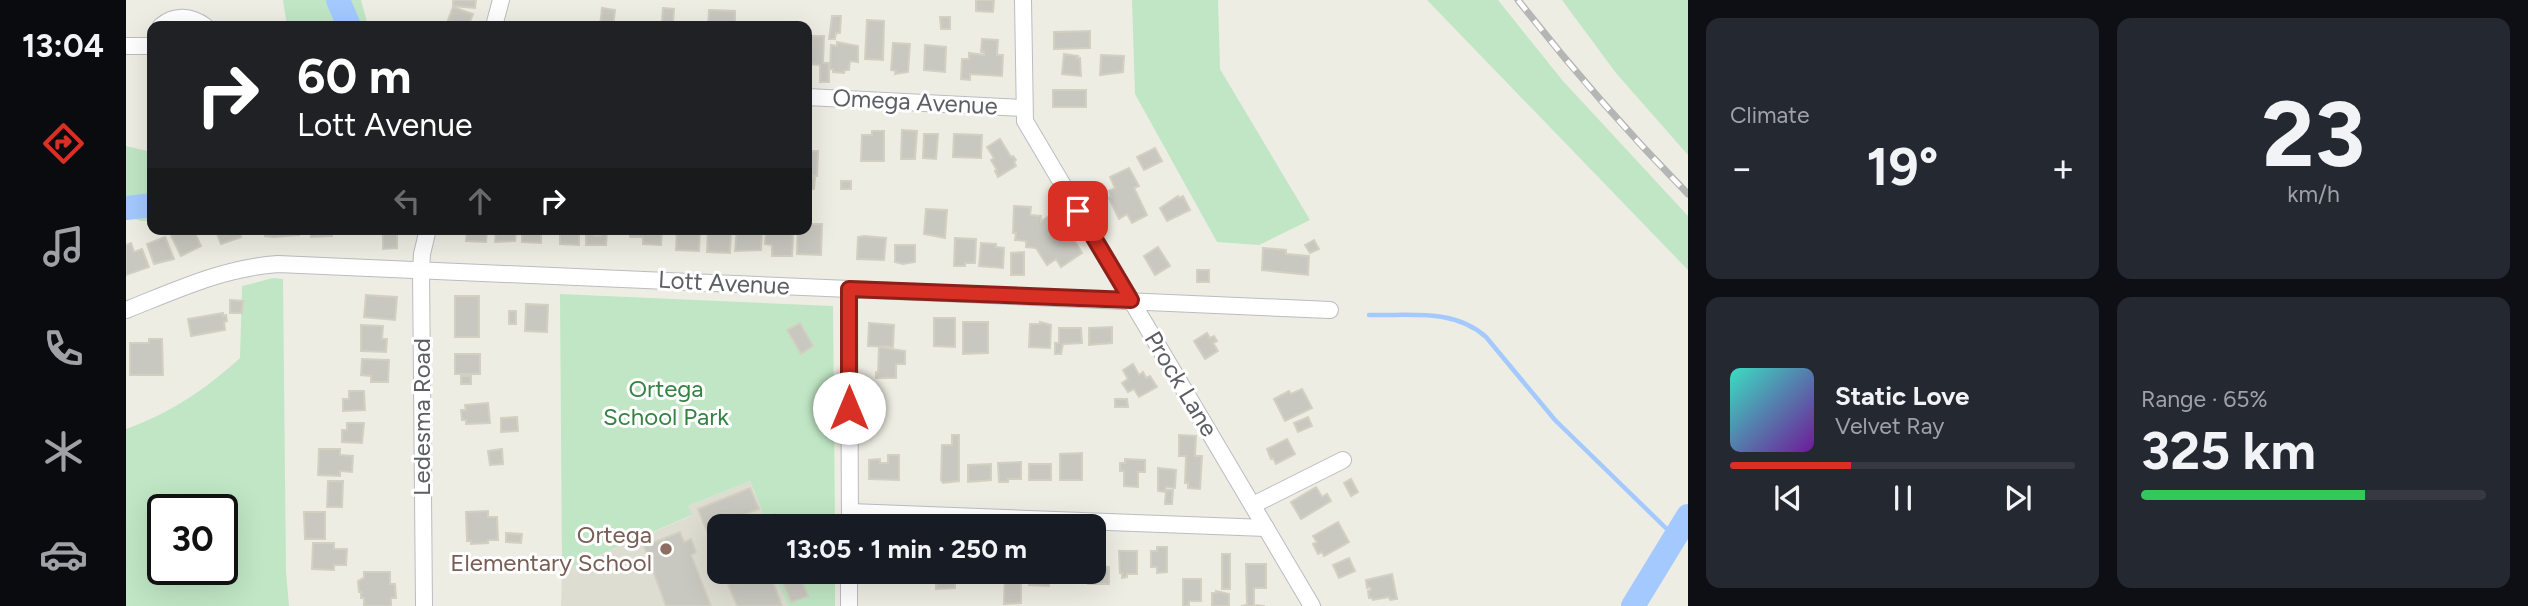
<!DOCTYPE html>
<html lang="en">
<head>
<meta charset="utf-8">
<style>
	body { margin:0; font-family:Figtree,sans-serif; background:#242831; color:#f1f3f6; height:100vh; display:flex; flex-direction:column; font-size:26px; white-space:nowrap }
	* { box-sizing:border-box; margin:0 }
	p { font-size:23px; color:#9ea1a6 }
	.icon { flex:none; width:38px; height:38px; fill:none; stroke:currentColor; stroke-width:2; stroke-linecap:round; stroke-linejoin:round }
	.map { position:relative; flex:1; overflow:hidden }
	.drawer { display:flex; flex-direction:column; gap:18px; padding:18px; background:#0d0f14; width:840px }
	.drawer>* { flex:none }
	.hud { position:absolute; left:21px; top:21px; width:665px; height:214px; border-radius:14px; box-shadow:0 7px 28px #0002; background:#202124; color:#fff; overflow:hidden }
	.speed { position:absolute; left:21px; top:494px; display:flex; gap:14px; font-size:35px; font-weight:700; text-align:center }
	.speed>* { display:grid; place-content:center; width:91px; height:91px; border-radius:50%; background:#171b24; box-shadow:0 7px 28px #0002; line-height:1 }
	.speed .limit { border:4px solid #111; border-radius:10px; background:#fff; color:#111 }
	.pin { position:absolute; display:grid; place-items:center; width:60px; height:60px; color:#fff; margin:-30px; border-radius:14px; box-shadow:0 4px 10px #0006 }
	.me { position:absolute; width:77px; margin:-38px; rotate:0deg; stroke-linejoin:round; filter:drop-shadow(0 0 5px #0008) }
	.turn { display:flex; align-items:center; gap:24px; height:147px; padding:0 35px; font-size:32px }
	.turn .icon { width:91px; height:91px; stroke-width:2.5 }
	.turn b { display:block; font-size:49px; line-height:60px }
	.lanes { display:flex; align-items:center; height:66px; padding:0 35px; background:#0003; justify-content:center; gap:35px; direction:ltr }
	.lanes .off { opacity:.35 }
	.big { font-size:52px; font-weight:700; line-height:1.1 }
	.drawer .widget { flex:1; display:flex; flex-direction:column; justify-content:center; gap:10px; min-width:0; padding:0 24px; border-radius:14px; background:#242831 }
	.drawer .dial { align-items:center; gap:0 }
	.dial b { font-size:91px; line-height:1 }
	.song { display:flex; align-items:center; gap:21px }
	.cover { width:84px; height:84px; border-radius:10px; background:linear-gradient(135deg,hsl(170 70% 55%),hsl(280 70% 35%)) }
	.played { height:7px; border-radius:4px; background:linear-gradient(90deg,#d93025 35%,#363941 35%) }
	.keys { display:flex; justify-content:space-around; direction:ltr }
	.heat { display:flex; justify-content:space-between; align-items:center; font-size:38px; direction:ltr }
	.charge { height:10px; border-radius:5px; background:linear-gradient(90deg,#34c759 65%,#363941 0) }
	.drawer .tiles { flex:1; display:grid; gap:18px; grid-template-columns:repeat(2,1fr) }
	.trip { position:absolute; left:581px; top:514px; width:399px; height:70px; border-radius:14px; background:#171b24; box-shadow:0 7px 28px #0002; font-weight:700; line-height:70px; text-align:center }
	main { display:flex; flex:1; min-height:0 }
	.tabs { display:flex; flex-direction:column; width:126px; justify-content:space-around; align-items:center; background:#090b0e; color:#9ea1a6 }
	.tabs .icon { width:49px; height:49px }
	.tabs .on { color:#d93025 }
	.tabs b { font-size:32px; color:#f1f3f6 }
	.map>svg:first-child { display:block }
	.education { fill:#deddd2 }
	.green { fill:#c0e6c5; fill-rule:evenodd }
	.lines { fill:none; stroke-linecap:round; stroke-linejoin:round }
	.stream { stroke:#a3c9ff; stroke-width:4.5 }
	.river { stroke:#a3c9ff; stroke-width:24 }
	.building { fill:#c9c8c0; stroke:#d3d0c2; stroke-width:2 }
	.minor-casing { stroke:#bbbcc2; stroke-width:18 }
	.minor { stroke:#fff; stroke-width:16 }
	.rail-casing { stroke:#b4b5b5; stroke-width:7 }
	.rail { stroke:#fff; stroke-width:4.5; stroke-dasharray:13; stroke-linecap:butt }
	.route-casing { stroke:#8d1f18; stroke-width:18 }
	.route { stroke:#d93025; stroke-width:12 }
	.education-dot { fill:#8d6e63; stroke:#fff; stroke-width:2.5 }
	.labels { text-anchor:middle; stroke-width:6; stroke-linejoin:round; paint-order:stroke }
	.street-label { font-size:24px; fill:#5c5e64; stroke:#fff }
	.park-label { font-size:24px; fill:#348343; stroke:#fff }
	.education-label { font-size:24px; fill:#785e54; stroke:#fff; text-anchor:end }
</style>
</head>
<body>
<main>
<nav class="tabs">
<b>13:04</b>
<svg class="icon on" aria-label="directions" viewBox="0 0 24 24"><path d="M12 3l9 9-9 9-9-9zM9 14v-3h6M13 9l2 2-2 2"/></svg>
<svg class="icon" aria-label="music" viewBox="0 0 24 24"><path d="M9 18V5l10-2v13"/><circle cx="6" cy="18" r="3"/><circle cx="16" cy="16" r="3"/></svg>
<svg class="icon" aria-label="phone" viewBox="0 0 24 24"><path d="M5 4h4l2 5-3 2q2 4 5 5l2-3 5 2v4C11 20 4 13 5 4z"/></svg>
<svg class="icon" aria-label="climate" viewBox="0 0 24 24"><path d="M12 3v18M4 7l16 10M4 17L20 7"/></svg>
<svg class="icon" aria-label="car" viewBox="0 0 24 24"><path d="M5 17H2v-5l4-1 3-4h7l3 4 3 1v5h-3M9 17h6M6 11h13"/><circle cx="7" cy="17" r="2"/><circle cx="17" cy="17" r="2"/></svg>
</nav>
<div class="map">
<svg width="1562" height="606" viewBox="0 0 1562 606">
	<rect width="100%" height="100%" fill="#eeede3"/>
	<polygon class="education" points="624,481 637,513 627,517 630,527 593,527 593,572 648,572 662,606 435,606 436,571 565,516 562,506"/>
	<g class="green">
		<polygon points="157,0 235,0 242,26 161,26"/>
		<polygon points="1006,0 1092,0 1094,69 1184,220 1133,245 1091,242 1009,94"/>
		<polygon points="1301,0 1372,0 1437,81 1562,216 1562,270"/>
		<polygon points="1436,0 1562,0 1562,155 1490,73"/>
		<polygon points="0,146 26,152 26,221 15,221 0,216"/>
		<path d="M147 278 157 279 160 572 163 606H0V429C44 413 79 390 114 358L116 286ZM37 509H96V569H37Z"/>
		<polygon points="434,294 707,306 709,527 630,527 626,517 637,513 624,481 562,506 566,515 436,571"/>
		<polygon points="648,572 709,572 709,606 662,606"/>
	</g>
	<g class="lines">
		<path class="stream" d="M1243 315C1284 316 1328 308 1360 337L1429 420 1549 537"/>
		<g class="river">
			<polyline points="212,0 223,26"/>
			<polyline points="0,208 26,205"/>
			<polyline points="1507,606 1562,516"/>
		</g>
	</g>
	<g class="building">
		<polygon points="327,0 350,0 349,8 327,6"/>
		<polygon points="850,0 868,0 867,12 850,11"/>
		<polygon points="327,7 347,14 342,26 322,20"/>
		<polygon points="476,8 489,10 487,26 474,26"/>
		<polygon points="537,8 548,9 547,22 536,22"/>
		<polygon points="583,10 609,11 609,26 582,26"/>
		<polygon points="706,16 715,16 714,33 710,33 709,39 703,39"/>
		<polygon points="814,17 824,17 824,29 815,29"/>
		<polygon points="741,20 758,21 757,60 739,59"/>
		<polygon points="964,31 964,48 928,49 928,32"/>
		<polygon points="681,36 698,36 697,63 703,63 703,82 694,82 694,65 683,64 681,81"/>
		<polygon points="856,39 872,40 871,55 877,55 876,76 844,74 844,80 835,79 836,59 843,59 843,53 858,55 858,52 855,52"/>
		<polygon points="711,42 732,46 732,62 724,61 723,70 719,70 718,73 707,72 707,69 704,69 705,45 711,46"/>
		<polygon points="767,43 784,44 782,72 769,74 770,71 765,70"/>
		<polygon points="799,45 820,47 819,72 798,70"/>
		<polygon points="938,54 952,56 951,58 954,58 955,76 936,74"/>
		<polygon points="975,55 998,56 997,72 974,75"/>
		<rect x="927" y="90" width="33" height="17"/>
		<polygon points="776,130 791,131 789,159 775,159"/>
		<polygon points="746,131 758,131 758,161 735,161 736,135 746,135"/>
		<polygon points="798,134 812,134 810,159 797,158"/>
		<polygon points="828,134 856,135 855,158 827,157"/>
		<polygon points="874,139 885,157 887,156 890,160 888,162 890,166 872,177 869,171 871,170 865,160 868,158 861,147"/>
		<polygon points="1029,148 1036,161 1018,170 1011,157"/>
		<polygon points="681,151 692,151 691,176 681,175"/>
		<polygon points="1003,168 1013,186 1008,188 1021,215 1006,223 1001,214 993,219 983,198 985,197 983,191 989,188 984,177"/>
		<polygon points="681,176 689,177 688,189 681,189"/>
		<rect x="715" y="181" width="10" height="8"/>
		<polygon points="1052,196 1053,198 1057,196 1064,210 1041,221 1034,208"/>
		<polygon points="888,206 905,207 904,215 915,216 915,221 930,212 937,224 934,226 936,230 940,227 956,253 935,267 930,259 921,265 910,248 900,247 900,241 889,240 890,233 887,233"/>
		<polygon points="800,209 821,210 819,238 798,234"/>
		<polygon points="681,224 696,224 695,255 671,254 672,229 681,229"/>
		<polygon points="46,229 67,229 75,246 55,256 43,231"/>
		<polygon points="89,229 113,229 115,237 95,244"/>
		<polygon points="139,229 173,229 173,235 148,237 139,236"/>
		<polygon points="185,229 207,229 206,236 185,237"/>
		<polygon points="257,229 271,229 271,248 257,249"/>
		<polygon points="341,229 361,229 360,242 340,241"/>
		<polygon points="370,229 390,229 389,241 369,242"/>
		<polygon points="396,229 415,229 415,243 396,242"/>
		<polygon points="434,229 453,229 453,245 434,244"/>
		<polygon points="460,229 468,229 468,236 475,236 475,229 481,229 480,245 460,245"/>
		<polygon points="504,229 536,229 535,245 517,244 517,237 504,237"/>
		<polygon points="551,229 574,229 573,251 550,250"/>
		<polygon points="582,229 605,229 604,253 581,252"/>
		<polygon points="611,229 636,229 635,250 609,251"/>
		<polygon points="640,232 667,233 666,256 646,256 646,245 639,244"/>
		<polygon points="738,236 760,238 758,260 731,259 732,237"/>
		<polygon points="39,237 48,259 28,264 21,244"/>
		<polygon points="829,238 850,239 849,263 839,263 839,266 828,266"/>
		<polygon points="1188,240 1193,249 1184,253 1179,245"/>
		<polygon points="5,243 8,252 16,249 23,267 0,275 0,245"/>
		<polygon points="855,243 870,244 870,247 878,248 877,268 853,266"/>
		<polygon points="769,245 789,245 789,262 777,264 769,262"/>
		<polygon points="1032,247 1044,266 1029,275 1018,256"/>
		<polygon points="1137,248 1160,250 1160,254 1183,256 1182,275 1136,270"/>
		<polygon points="898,252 898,275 885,275 885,253"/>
		<rect x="1071" y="270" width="12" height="12"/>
		<polygon points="240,295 271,297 269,320 238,317"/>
		<rect x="329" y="296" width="24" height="41"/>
		<polygon points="104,300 117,301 116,313 104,313"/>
		<polygon points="400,304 422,305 421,332 399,331"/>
		<rect x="383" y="311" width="7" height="13"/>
		<polygon points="97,313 97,316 100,315 101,321 98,322 99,330 65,336 62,319"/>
		<polygon points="808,318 829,318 829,347 808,346"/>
		<polygon points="837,322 862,322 862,353 837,354"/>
		<polygon points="914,322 925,325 924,348 903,347 904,324 914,324"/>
		<polygon points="674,323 687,346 675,354 661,330"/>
		<polygon points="743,323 768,325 767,347 742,346"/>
		<polygon points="235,325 257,326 256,339 261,339 260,352 235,351"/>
		<polygon points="986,327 986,343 963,345 963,328"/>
		<polygon points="933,328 955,328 956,343 937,344 935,354 929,354 929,343 933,343"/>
		<polygon points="1081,333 1084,338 1088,336 1091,341 1087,343 1092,351 1079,359 1068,341"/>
		<polygon points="23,339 36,339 37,375 4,375 4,343 23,343"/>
		<polygon points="753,347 779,351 779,364 770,364 770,378 750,378 750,372 752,372"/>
		<rect x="329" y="354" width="25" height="20"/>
		<polygon points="236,359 263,360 262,382 245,382 245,376 235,375"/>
		<polygon points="1007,364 1013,375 1017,372 1020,378 1024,376 1031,387 1013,397 1008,389 1002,392 996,383 1002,379 997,370"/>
		<rect x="335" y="376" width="10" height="8"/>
		<polygon points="1176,389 1186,408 1159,421 1148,399 1163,391 1165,394"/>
		<polygon points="223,391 238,391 239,410 217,411 217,399 223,399"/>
		<polygon points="989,399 1001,399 1002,407 989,407"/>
		<polygon points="362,403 364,423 340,424 340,420 336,420 335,410 340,410 339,405"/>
		<polygon points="391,417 392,431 375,432 375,418"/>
		<polygon points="1182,417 1186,426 1172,432 1168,423"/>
		<polygon points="221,423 238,423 236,443 216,442 216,430 221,430"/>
		<polygon points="826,435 833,435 833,481 817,483 815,480 816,445 826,445"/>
		<polygon points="1053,435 1070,436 1069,456 1076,456 1074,489 1062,488 1062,483 1059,483 1060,456 1053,456"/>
		<polygon points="1161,439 1169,454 1150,464 1147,458 1145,459 1141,449"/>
		<polygon points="193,449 214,449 214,455 227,456 226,472 214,471 214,476 192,475"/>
		<polygon points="376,449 377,464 364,465 362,451"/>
		<polygon points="956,453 956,480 934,480 934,454"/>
		<polygon points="762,455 773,455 773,480 743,479 743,460 754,459 754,463 762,463"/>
		<polygon points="999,459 1019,460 1019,472 1012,472 1012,487 998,486 998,471 994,471 994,463 999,463"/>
		<polygon points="895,462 895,479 882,479 882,482 873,482 872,463"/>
		<polygon points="865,464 865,480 842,482 842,465"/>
		<rect x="903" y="464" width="22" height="16"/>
		<polygon points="1032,468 1050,470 1049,488 1040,487 1039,492 1032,491"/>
		<polygon points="1225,479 1232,492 1225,496 1218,483"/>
		<polygon points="202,481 217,481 216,507 201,507"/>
		<polygon points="1190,487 1196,497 1201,494 1205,501 1175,519 1165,502"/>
		<polygon points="624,488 633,509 620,514 625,527 593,527 593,562 572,509"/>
		<polygon points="1040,490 1047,490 1046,504 1039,504"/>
		<polygon points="362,511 362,517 371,517 372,540 362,540 362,543 345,544 345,541 341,541 340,512"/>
		<polygon points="178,512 199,512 199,539 179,539"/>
		<polygon points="649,514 654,527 635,527 633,520"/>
		<polygon points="679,519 683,527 661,527 661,526"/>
		<polygon points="1212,522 1223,542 1198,556 1196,552 1192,554 1187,544 1191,542 1187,536"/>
		<polygon points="554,532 558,542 565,539 570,552 565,555 585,606 540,606 518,546"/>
		<polygon points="380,533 396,534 395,543 380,542"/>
		<polygon points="187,543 208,543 208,549 221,549 220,565 208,565 208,570 186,569"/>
		<polygon points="1031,547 1041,547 1041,572 1031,573 1031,567 1025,567 1025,551 1031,551"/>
		<polygon points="993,551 1011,551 1011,574 1001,574 1001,577 996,578 996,573 994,573"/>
		<rect x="1096" y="554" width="8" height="35"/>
		<polygon points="1223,558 1229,571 1213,578 1207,565"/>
		<polygon points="968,564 983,567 983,584 962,584 962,572 968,572"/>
		<polygon points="1120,564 1140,564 1140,588 1128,588 1128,605 1139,606 1115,606 1121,605"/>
		<polygon points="238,572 264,572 264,584 269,584 270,598 265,598 265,606 238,606 238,598 235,598 235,592 233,592 232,581 238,578"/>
		<polygon points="597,572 643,572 656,606 611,606"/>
		<polygon points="653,572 672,572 682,596 665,602"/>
		<polygon points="810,572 829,572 829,588 810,589"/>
		<polygon points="879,572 885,572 885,581 895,581 895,603 878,604"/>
		<polygon points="904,572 923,572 923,586 903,585"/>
		<polygon points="1266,574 1271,599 1264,600 1263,597 1247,600 1246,598 1243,598 1242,591 1245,590 1244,587 1241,588 1240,580"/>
		<polygon points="1057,579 1075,579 1075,601 1063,601 1063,606 1057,606"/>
		<polygon points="1090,591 1103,594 1103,606 1086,606 1086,593 1090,593"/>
	</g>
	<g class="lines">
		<defs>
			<g id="minor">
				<polyline points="897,0 899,121 1186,606"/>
				<path d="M35 26C49 14 65 16 79 26"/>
				<polyline points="368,26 375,0"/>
				<polyline points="0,46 26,46"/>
				<polyline points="681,97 898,108"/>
				<polyline points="723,289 724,527"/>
				<path d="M0 310C51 290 97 268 152 264L1204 310"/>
				<polyline points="1127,505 1217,460"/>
				<polyline points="724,512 1140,528"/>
				<polyline points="298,606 295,270 296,254 302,229"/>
				<polyline points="723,606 723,572"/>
			</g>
		</defs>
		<use href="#minor" class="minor-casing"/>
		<use href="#minor" class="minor"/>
		<defs>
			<path id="rail" d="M1392 0C1445 68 1501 132 1562 194"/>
		</defs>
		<use href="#rail" class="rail-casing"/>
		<use href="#rail" class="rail"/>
	</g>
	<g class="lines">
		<defs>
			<polyline id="route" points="723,408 723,289 1005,300 952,211"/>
		</defs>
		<use href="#route" class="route-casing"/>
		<use href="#route" class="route"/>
	</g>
	<circle class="education-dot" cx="540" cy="549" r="7"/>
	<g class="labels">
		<g class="street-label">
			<text transform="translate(789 102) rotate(3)" y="8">Omega Avenue</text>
			<text transform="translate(598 283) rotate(3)" y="8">Lott Avenue</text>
			<text transform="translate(1055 384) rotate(59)" y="8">Prock Lane</text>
			<text transform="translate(296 417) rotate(-90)" y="8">Ledesma Road</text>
		</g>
		<g class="park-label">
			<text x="540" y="397">Ortega<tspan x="540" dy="28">School Park</tspan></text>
		</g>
		<g class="education-label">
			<text x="526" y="543">Ortega<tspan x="526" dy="28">Elementary School</tspan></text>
		</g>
	</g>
</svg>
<div class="speed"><div class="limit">30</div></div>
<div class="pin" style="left:952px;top:211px;background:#d93025"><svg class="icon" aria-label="arrive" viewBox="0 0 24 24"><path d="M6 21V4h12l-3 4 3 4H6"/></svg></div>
<svg class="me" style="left:723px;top:408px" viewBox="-20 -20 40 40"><circle r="19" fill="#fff"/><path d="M0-13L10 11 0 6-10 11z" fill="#d93025"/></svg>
<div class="trip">13:05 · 1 min · 250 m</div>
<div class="hud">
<div class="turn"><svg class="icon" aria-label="right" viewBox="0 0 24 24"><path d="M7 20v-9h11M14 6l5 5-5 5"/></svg><div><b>60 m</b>Lott Avenue</div></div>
<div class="lanes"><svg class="icon off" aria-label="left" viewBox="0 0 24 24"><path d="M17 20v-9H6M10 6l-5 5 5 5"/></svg><svg class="icon off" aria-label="ahead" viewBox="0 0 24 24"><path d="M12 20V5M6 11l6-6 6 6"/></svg><svg class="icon" aria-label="right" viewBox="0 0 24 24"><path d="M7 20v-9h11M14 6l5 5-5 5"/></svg></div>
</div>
</div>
<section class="drawer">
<div class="tiles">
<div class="widget"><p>Climate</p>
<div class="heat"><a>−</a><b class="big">19°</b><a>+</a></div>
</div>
<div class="widget dial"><b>23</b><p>km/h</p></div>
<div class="widget">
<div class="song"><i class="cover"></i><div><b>Static Love</b><p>Velvet Ray</p></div></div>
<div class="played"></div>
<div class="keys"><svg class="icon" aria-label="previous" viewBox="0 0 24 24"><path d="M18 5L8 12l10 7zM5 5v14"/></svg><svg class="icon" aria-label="pause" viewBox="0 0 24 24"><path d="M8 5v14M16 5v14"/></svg><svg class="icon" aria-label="next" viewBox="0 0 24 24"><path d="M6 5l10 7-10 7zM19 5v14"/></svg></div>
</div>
<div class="widget"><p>Range · 65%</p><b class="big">325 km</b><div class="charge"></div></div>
</div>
</section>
</main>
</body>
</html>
